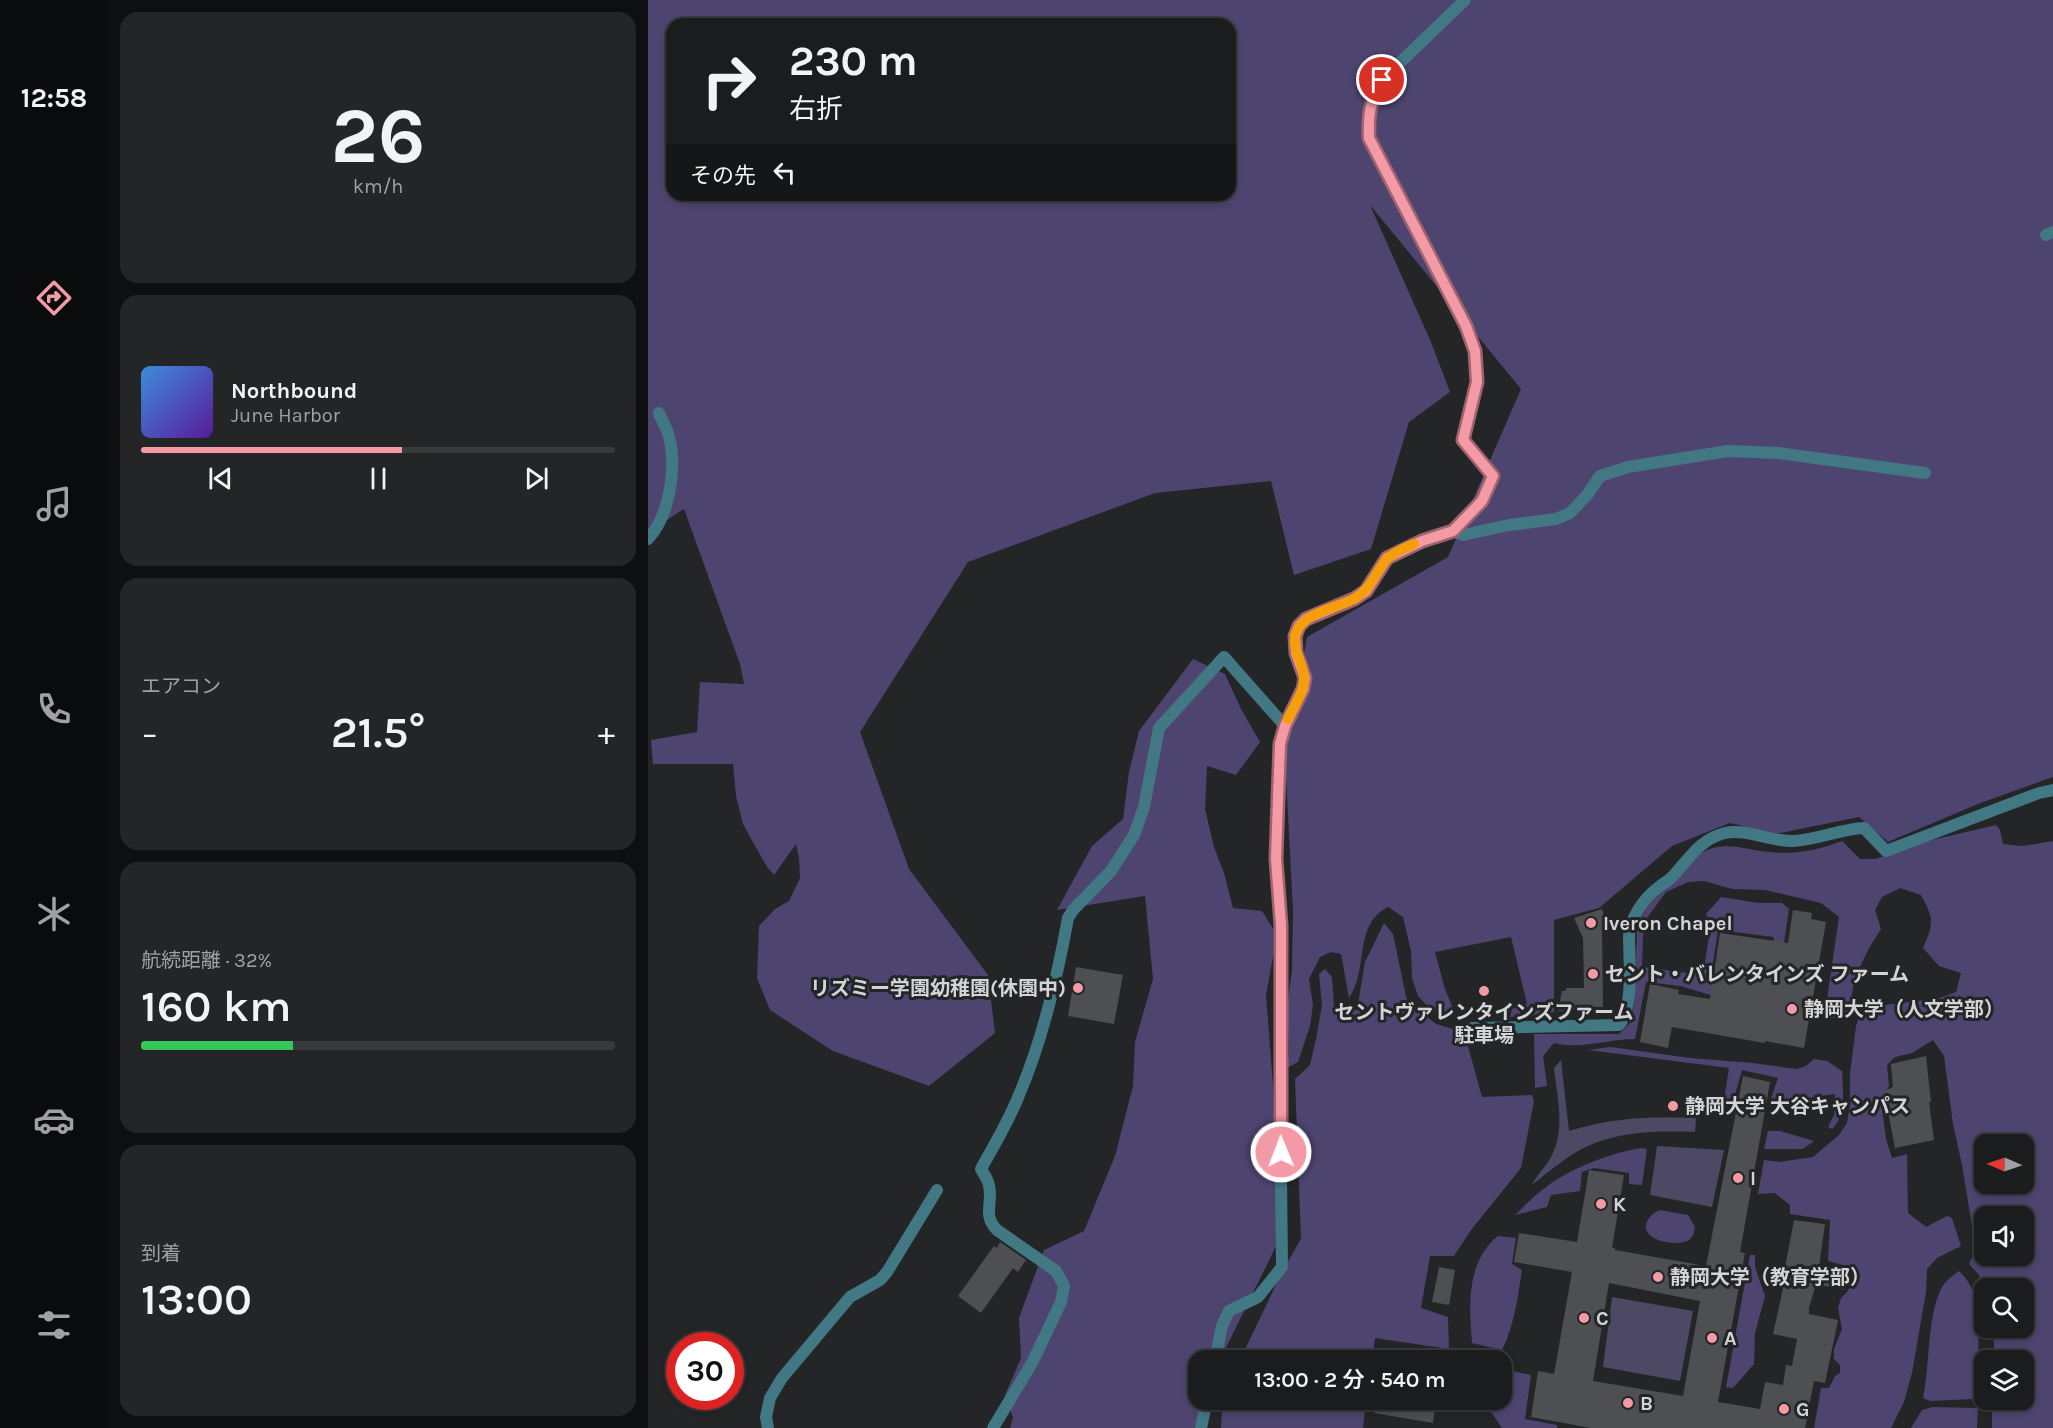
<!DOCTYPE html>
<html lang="ja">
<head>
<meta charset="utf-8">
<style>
	body { margin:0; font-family:Karla,"Noto Sans JP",sans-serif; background:#232526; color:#f1f3f6; height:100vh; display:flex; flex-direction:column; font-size:22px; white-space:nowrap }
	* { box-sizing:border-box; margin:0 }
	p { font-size:20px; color:#9fa1a4 }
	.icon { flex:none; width:33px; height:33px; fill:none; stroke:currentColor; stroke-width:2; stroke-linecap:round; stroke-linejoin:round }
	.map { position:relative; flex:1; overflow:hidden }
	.side { display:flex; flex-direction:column; gap:12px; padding:12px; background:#0e0f10; width:540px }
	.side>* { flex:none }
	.banner { position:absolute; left:18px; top:18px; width:570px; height:183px; border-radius:18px; box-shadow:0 3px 9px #0003,0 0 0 2px #383a3b; background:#1a1c1d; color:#f1f3f6; overflow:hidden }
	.needle { width:39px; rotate:272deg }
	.buttons { position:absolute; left:1326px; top:1134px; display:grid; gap:12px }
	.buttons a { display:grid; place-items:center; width:60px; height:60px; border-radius:12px; background:#1a1c1d; box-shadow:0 3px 9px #0003,0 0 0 2px #383a3b; font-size:30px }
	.speed { position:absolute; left:18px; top:1332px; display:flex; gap:12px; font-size:30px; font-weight:700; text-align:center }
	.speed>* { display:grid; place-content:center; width:78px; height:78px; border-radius:50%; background:#1a1c1d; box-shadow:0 3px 9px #0003,0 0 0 2px #383a3b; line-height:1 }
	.speed .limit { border:9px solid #d22; background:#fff; color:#111 }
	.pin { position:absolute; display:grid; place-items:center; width:51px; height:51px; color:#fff; margin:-26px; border:3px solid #fff; border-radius:50%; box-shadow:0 2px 6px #0007 }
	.me { position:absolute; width:66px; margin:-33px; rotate:359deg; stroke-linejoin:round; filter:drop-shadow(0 0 4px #0008) }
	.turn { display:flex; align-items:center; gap:21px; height:126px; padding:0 24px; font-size:27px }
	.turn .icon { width:78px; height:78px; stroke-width:2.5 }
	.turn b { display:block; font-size:42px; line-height:51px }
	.then { display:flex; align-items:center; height:57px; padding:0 24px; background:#0003; gap:12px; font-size:22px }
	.big { font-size:45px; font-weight:600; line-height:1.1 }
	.side .widget { flex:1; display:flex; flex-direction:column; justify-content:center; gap:9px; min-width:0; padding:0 21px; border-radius:18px; background:#232526 }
	.side .dial { align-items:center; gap:0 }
	.dial b { font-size:78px; line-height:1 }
	.song { display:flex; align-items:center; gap:18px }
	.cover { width:72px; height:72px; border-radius:9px; background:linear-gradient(135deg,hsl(210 70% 55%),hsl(270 70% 35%)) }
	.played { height:6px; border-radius:3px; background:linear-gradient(90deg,#f49aa6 55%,#383a3b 55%) }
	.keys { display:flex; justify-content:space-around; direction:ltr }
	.heat { display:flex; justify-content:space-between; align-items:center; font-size:33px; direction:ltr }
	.charge { height:9px; border-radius:4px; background:linear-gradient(90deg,#34c759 32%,#383a3b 0) }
	.trip { position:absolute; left:540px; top:1350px; width:324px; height:60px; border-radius:18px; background:#1a1c1d; box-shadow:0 3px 9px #0003,0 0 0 2px #383a3b; font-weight:600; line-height:60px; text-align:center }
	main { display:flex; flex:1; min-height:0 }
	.tabs { display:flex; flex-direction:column; width:108px; justify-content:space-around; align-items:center; background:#0a0b0c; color:#9fa1a4 }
	.tabs .icon { width:42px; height:42px }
	.tabs .current { color:#f49aa6 }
	.tabs b { font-size:27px; color:#f1f3f6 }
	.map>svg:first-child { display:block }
	.green { fill:#4d4863 }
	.forest { fill:#4e4470; fill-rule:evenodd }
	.building { fill:#4e4f52; fill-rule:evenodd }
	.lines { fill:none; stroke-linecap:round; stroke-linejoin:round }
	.minor { stroke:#427784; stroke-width:12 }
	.route-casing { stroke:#9f646c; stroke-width:15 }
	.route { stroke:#f49aa6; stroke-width:10 }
	.slow { stroke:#f59e0b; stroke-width:10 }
	.poi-dot { fill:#f49aa6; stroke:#232527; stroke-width:2 }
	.labels { text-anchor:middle; stroke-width:6; stroke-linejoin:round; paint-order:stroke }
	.poi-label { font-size:20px; font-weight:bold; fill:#d3d4d5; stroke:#232527; text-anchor:start }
</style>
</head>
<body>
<main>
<nav class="tabs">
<b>12:58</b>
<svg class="icon current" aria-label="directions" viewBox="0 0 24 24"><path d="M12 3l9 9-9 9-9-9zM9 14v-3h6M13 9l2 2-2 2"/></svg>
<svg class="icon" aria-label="music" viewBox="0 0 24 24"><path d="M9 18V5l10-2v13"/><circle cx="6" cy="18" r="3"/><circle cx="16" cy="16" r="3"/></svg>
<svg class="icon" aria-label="phone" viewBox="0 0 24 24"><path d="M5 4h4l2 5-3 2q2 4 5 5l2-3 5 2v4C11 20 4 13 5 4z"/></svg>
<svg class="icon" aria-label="climate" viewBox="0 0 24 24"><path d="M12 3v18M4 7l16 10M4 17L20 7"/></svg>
<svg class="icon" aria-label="car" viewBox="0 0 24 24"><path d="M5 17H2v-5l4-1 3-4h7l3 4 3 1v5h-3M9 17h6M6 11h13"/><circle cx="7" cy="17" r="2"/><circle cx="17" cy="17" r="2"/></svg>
<svg class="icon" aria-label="filters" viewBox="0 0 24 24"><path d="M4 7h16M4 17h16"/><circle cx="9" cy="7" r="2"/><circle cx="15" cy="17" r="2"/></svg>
</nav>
<section class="side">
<div class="widget dial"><b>26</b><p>km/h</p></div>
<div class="widget">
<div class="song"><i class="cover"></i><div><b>Northbound</b><p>June Harbor</p></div></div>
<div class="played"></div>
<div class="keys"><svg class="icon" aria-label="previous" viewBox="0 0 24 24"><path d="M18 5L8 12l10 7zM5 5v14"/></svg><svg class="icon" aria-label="pause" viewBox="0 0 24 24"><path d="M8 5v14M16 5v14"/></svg><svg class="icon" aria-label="next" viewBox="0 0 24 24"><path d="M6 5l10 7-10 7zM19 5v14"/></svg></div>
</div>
<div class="widget"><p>エアコン</p>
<div class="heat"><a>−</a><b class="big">21.5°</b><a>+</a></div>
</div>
<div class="widget"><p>航続距離 · 32%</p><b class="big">160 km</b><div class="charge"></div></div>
<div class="widget"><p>到着</p><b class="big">13:00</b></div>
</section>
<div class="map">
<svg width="1405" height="1428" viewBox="0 0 1405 1428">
	<rect width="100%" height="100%" fill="#232527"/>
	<g class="green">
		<path d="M913 1060 921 1131C963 1118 1004 1116 1048 1118L1047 1132C1012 1131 975 1131 942 1145 921 1154 902 1171 884 1185 889 1174 898 1167 903 1157 918 1130 909 1097 906 1068Z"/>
		<polygon points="1009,1146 1076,1150 1064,1207 1002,1195"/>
		<polygon points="964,1297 1045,1311 1032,1381 955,1367"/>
	</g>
	<g class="forest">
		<path d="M0 0H1405V777L1330 804 1240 842 1211 817 1127 834 1082 823 1024 846 951 908 906 920V1012L883 1016 862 1017 864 1009 879 1004 863 937 787 952 797 989 809 1018 782 1009 770 996 764 978 763 951 755 917 740 907C705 924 721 970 701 998L693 954 683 952 672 957 661 979 665 1005 662 1026 650 1062 639 1068 641 1050 639 1007 644 970 645 910 637 758 659 637 800 557 873 389 722 205 783 342 802 392 761 422 723 549 646 575 623 481 507 493 320 562 212 732 261 869 340 975 347 1033 281 1086 185 1051 122 1010 109 978 111 926 127 909 141 901 152 878 151 858 148 844 126 875 119 867 95 824 88 796 85 764H5L3 740 49 732 52 682 96 684 92 664 36 509 0 532ZM24 24H582V195H24Z"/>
		<polygon points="545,659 577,674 593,709 612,742 588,775 559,766 557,809 566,847 576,873 585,908 614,911 629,935 618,995 627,1111 626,1161 630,1214 629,1244 572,1360 550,1360 550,1400 557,1400 552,1428 362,1428 365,1418 357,1395 373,1358 371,1318 396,1250 436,1231 467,1156 485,1086 487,1042 505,979 497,896 409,910 444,846 475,819 481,772 491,731"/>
		<path d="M1348 825 1352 830 1355 844 1374 846 1405 841V1428H1344V1400H1376V1360H1346V1343L1343 1328H1376V1288H1336V1295L1331 1275 1321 1264 1328 1250 1314 1165 1305 1124 1296 1056 1285 1040 1264 1053 1247 1057 1239 1065 1241 1086 1233 1101 1238 1139 1244 1158 1259 1154 1260 1213 1278 1227 1299 1216 1304 1218 1313 1246 1289 1258 1279 1269 1278 1292 1264 1373 1256 1402 1243 1428H1166L1173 1388H1181L1187 1376 1192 1373V1365L1186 1359V1349L1194 1329 1190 1308 1193 1298 1199 1292 1204 1284 1206 1268 1180 1261 1182 1220 1142 1214V1205L1127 1193 1110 1194 1116 1160 1131 1162 1165 1157 1191 1135 1199 1123 1202 1105V1074L1208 1026 1212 1015 1222 1007 1292 998 1308 992 1313 973 1291 966 1275 948C1286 923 1286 919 1273 895L1252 888 1234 897 1227 910 1233 929 1221 948 1207 977 1200 1015 1176 1020 1191 917 1173 903 1117 890 1084 889 1056 881 1040 882 1018 892 999 918 995 936 994 967 1055 975 1063 924 1058 914 1073 897 1110 903H1134L1141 909 1132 970 1118 993 1126 937 1070 930 1062 983 1079 986 1076 999 1032 986 998 982 987 1039C961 1039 932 1050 906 1043L895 1056 899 1086 887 1088 886 1034H971L982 1023 986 1005 989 931C997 903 1006 900 1026 881 1036 873 1048 854 1059 850 1082 841 1100 851 1122 852 1147 855 1170 850 1194 841L1212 859H1227L1284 840ZM1336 1144H1376V1184H1336ZM1336 1216H1376V1256H1336Z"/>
		<polygon points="736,923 745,934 759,1001 788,1024 816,1032 834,1097 884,1095 886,1101 873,1168 823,1230 806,1256 782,1256 773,1308 800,1317 801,1349 727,1338 724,1360 592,1360 635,1270 653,1239 647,1079 662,1065 668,1039 674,1005 671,974 677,969 684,977 686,1008 709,1010 717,962"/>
		<path d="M963 1047 1042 1058 1105 1063 1149 1069 1158 1066 1166 1059 1179 1061 1194 1071C1195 1089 1198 1116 1184 1129L1180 1127 1186 1115 1187 1094 1133 1102 1123 1098 1130 1078 1094 1070 1085 1102 1076 1100 1081 1068 940 1050Z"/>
		<polygon points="1120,1131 1132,1131 1166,1141 1155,1149 1116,1149"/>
		<path d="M993 1148 999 1149 994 1185 981 1184V1173L946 1168 934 1172 932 1191 903 1195 899 1207 867 1215C877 1205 887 1195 898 1187 923 1168 963 1153 993 1148Z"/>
		<path d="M1012 1210 1040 1215 1047 1227C1046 1233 1045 1237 1041 1240 1032 1246 1010 1242 1003 1236 991 1226 1003 1213 1012 1210Z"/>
		<path d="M850 1236 868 1238 864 1264 874 1270C870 1296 866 1326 854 1350L824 1343C821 1306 818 1262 850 1236Z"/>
		<polygon points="1102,1255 1107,1255 1107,1267 1117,1296 1107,1333 1106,1364 1085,1388 1078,1387"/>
		<path d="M1311 1271C1317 1277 1322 1283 1324 1290 1334 1317 1331 1372 1325 1399L1282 1401 1275 1398C1282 1366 1279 1320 1292 1291 1296 1282 1304 1276 1311 1271Z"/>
		<polygon points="854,1369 883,1375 877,1419 909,1425 909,1428 854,1428 835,1400 854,1400"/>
		<polygon points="578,1400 718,1400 715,1428 573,1428 574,1412"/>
		<polygon points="1285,1407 1330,1408 1329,1428 1263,1428 1274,1410"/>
	</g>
	<g class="building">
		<polygon points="954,909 959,927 954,929 955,1007 910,1011 914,991 917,991 919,988 936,988 935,938 926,918"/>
		<polygon points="1145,910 1164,913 1163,919 1178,922 1156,1048 1117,1041 1117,1043 1024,1027 1020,1048 992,1042 1002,984 1031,990 1030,994 1062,999 1072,933 1140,943"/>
		<polygon points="428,967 475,975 466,1024 420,1016"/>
		<polygon points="1278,1056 1283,1102 1281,1102 1286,1140 1247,1148 1236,1091 1245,1087 1243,1064"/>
		<path d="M1095 1076 1122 1082 1092 1252 1097 1253 1070 1402 1112 1409 1117 1382 1135 1385 1138 1365 1144 1366 1149 1339 1125 1334 1136 1284 1134 1283 1146 1220 1177 1224 1171 1267 1200 1272 1196 1290 1168 1284 1161 1308V1314L1190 1320 1177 1383 1166 1381 1157 1428H943L883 1417 890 1371 906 1374 924 1272 866 1262 871 1233 929 1242 941 1170 976 1175 964 1248H967V1250L1058 1266ZM961 1283 1052 1301 1035 1396 945 1381Z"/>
		<polygon points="352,1242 378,1260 370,1272 365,1268 333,1313 310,1296 346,1246 349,1248"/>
		<polygon points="791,1267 807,1270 801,1305 784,1302"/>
		<polygon points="729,1400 788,1400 785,1423 726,1413"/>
	</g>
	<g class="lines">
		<g class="minor">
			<polyline points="1398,235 1405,232"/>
			<polyline points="805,531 815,535 861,525 908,519 922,513 939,495 952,476 980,467 1080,451 1130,453 1277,473"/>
			<path d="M0 539C23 514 30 462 19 430 17 425 13 419 11 413"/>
			<path d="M824 1028 971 1025C986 1009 981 959 981 936 982 918 996 898 1011 887 1015 883 1021 881 1025 876 1041 859 1052 839 1077 833 1098 828 1123 842 1145 841 1169 840 1192 829 1216 828L1238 851 1391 793 1405 790"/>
			<path d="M567 1360 574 1326 581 1311 610 1297 634 1267 632 1083 633 925 628 859 632 744 637 726 655 689V672L648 653 647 636 651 626 658 619 706 599 718 591 739 558 752 550 805 531 834 502 845 476 815 440 829 382 827 350 818 325 721 138C720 113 722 102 734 80L817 0"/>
			<polyline points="120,1428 118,1417 122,1398 134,1378 202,1297 232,1280 239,1272 289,1190"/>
			<path d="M345 1428 384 1363 413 1302 416 1286 408 1271 349 1230C333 1214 347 1200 340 1182 339 1178 335 1173 333 1169 346 1145 361 1121 371 1095 395 1039 409 979 420 918L425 910 463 871 486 835 496 807 511 728 576 657 637 726"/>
			<polyline points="553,1428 559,1400"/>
		</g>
	</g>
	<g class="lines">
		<defs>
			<path id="route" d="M633 1152V925L628 859 630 799 632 744 637 726 655 689 657 678 648 653 647 636 651 626 658 619 706 599 718 591 739 558 774 541 805 531 834 501 845 476 815 440 829 382 827 351 818 326 721 138C720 114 722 102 734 80"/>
		</defs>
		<use href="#route" class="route-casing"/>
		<use href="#route" class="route"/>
		<path class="slow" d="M640 719C646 706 657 691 656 677 655 662 645 652 647 637 651 612 689 609 707 598 723 589 727 573 738 560 745 552 757 548 766 544"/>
	</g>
	<g class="poi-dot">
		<circle cx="943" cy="923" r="6"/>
		<circle cx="945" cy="974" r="6"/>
		<circle cx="430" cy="988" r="6"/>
		<circle cx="836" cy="991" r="6"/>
		<circle cx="1144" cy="1009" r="6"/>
		<circle cx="1025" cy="1106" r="6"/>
		<circle cx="1090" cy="1178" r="6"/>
		<circle cx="953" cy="1204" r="6"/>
		<circle cx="1010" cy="1277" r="6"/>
		<circle cx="936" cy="1318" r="6"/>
		<circle cx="1064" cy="1338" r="6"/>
		<circle cx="980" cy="1403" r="6"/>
		<circle cx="1136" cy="1409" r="6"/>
	</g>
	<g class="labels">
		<g class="poi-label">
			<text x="955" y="930">Iveron Chapel</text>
			<text x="957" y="981">セント・バレンタインズ ファーム</text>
			<text x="418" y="995" text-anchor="end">リズミー学園幼稚園(休園中)</text>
			<text x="1156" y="1016">静岡大学（人文学部）</text>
			<text x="836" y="1019" text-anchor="middle">セントヴァレンタインズファーム<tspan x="836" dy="23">駐車場</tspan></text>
			<text x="1037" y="1113">静岡大学 大谷キャンパス</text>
			<text x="1102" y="1185">I</text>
			<text x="965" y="1211">K</text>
			<text x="1022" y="1284">静岡大学（教育学部）</text>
			<text x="948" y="1325">C</text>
			<text x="1076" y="1345">A</text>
			<text x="992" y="1410">B</text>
			<text x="1148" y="1416">G</text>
		</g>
	</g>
</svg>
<div class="buttons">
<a><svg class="needle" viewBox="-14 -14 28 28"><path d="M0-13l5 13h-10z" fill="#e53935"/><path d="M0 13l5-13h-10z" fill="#9fa1a4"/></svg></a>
<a><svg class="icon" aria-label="sound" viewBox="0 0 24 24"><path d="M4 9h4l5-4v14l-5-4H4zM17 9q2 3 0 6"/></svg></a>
<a><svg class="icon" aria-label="search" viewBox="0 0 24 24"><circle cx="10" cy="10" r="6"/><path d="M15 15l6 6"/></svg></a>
<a><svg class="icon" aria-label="layers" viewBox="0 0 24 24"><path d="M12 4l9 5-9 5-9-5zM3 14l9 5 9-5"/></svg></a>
</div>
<div class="speed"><div class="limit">30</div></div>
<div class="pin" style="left:734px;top:80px;background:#d93025"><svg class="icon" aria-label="arrive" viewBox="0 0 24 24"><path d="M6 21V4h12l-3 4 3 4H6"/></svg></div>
<svg class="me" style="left:633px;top:1152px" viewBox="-20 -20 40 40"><circle r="17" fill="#f49aa6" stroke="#fff" stroke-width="3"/><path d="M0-11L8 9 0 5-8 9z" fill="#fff"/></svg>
<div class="trip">13:00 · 2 分 · 540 m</div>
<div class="banner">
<div class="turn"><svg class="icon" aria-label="right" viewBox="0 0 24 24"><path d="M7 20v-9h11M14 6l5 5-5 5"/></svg><div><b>230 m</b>右折</div></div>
<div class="then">その先<svg class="icon" aria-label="left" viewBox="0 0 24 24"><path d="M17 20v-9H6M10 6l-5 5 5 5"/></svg></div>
</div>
</div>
</main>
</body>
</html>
